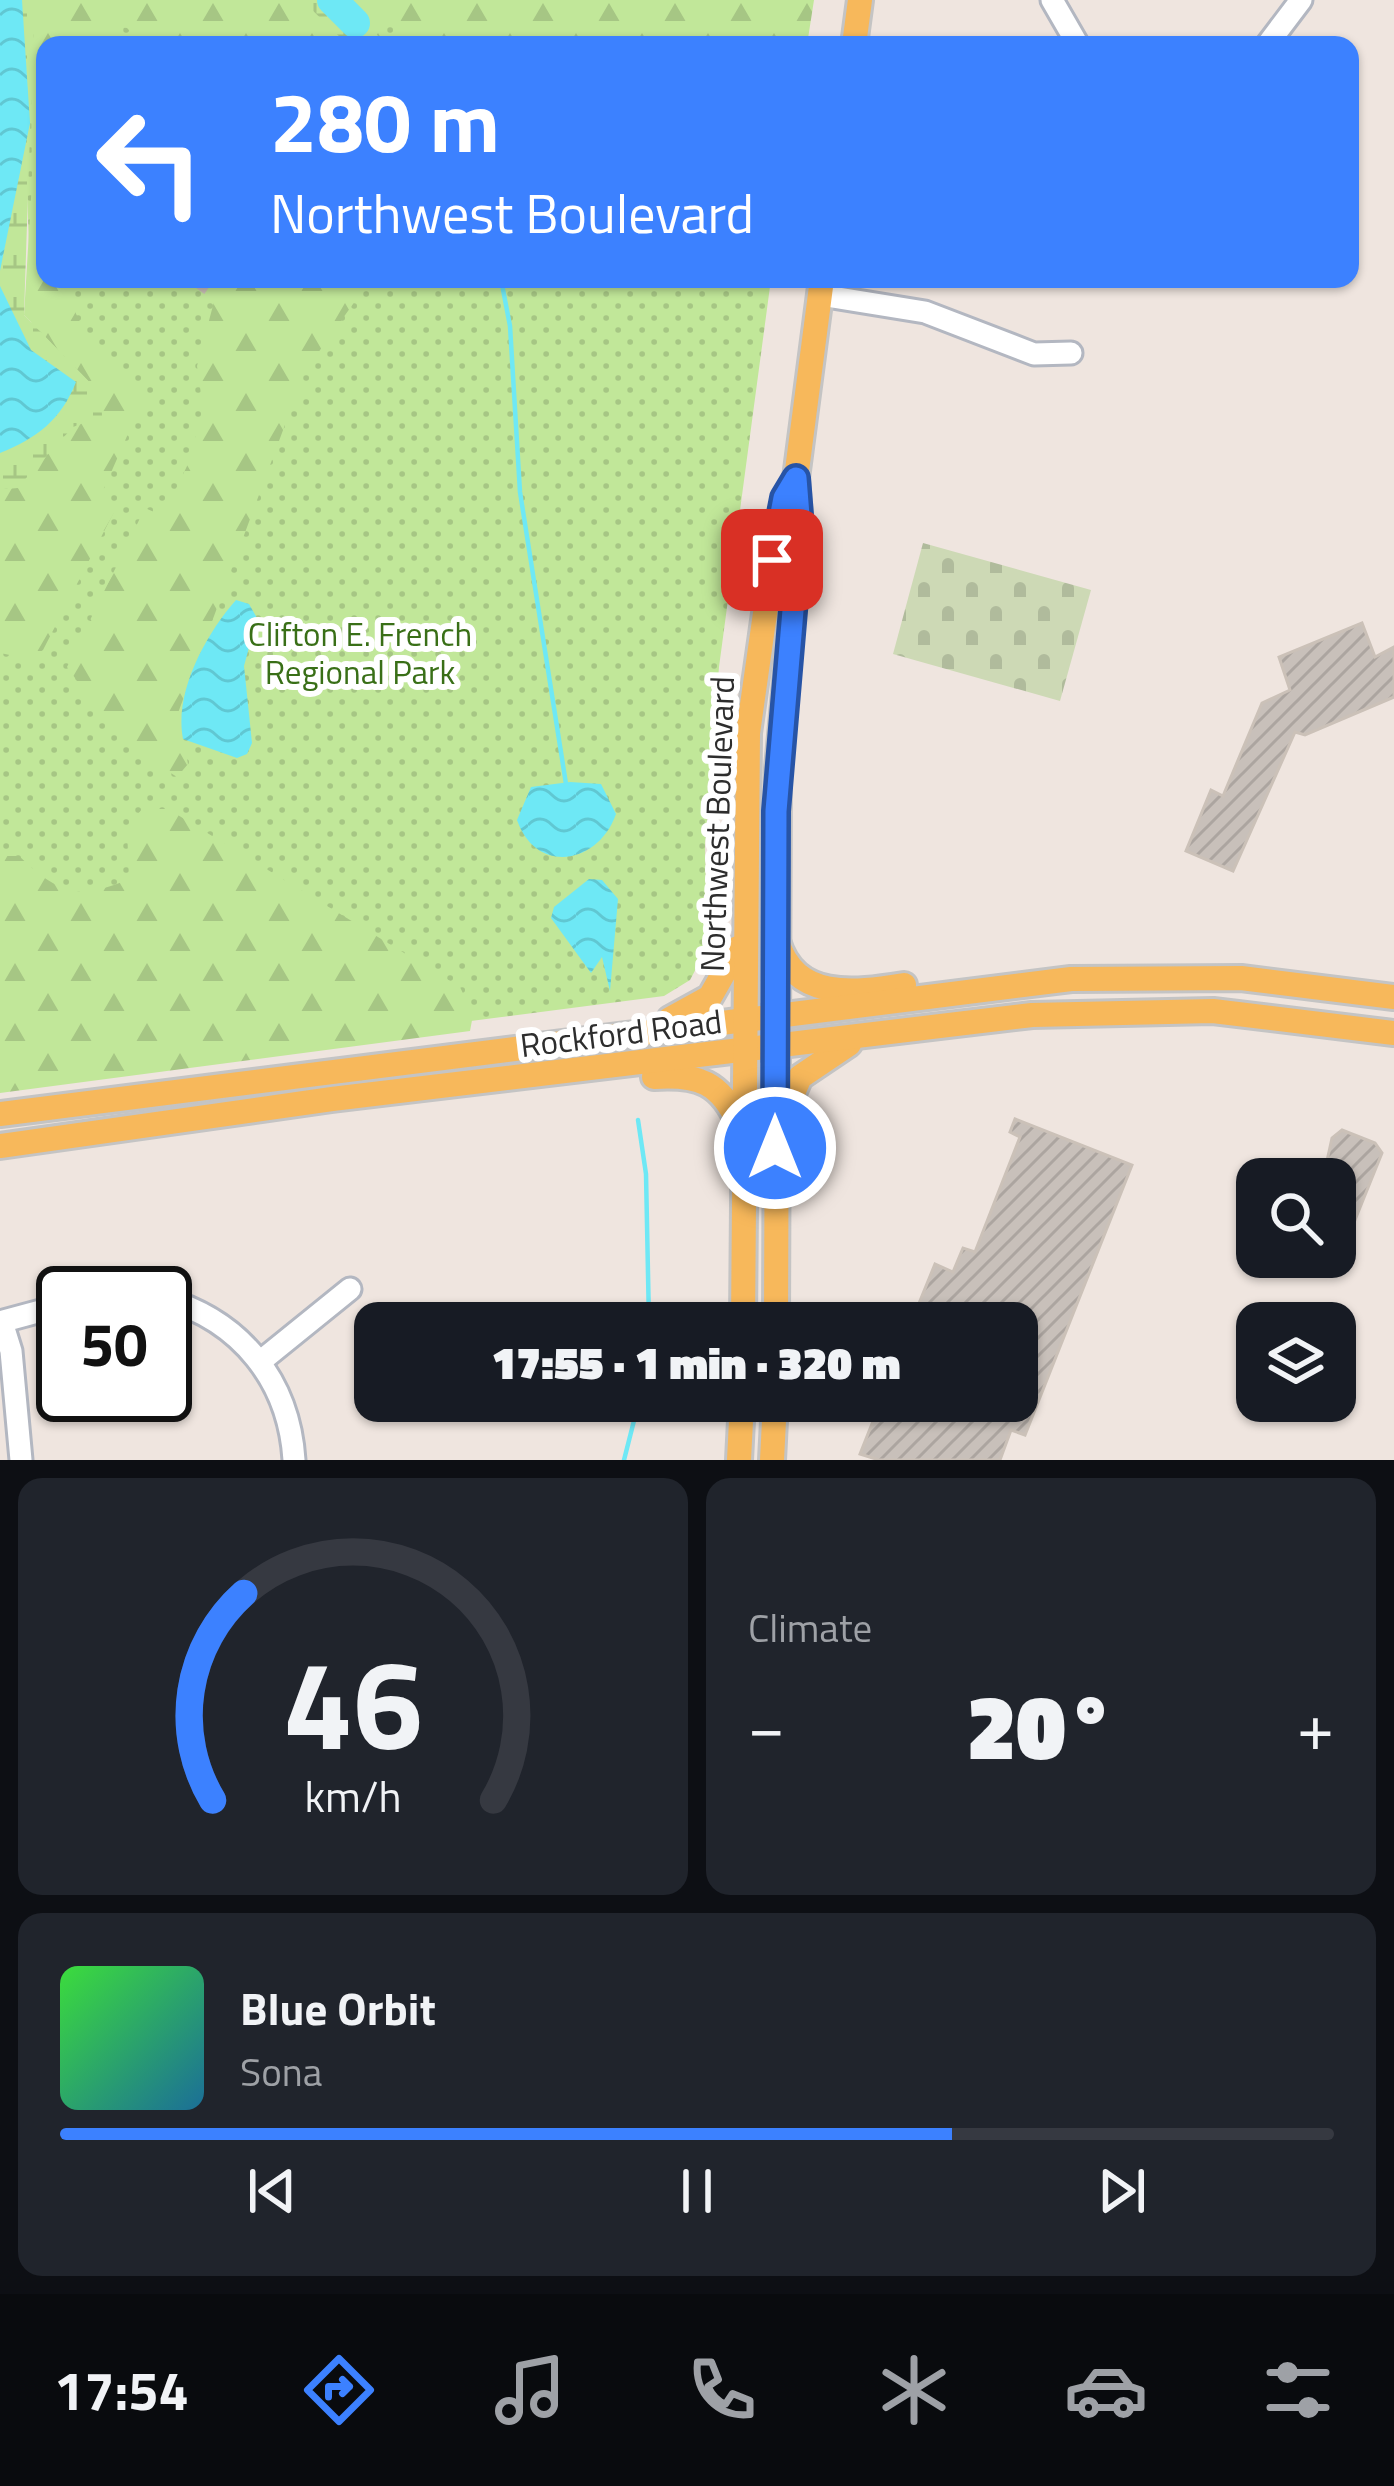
<!DOCTYPE html>
<html lang="en">
<head>
<meta charset="utf-8">
<style>
	body { margin:0; font-family:"Titillium Web",sans-serif; background:#20242c; color:#f1f3f6; height:100vh; display:flex; flex-direction:column; font-size:45px; white-space:nowrap }
	* { box-sizing:border-box; margin:0 }
	p { font-size:39px; color:#9ea1a6 }
	.icon { flex:none; width:66px; height:66px; fill:none; stroke:currentColor; stroke-width:2; stroke-linecap:round; stroke-linejoin:round }
	.map { position:relative; height:1460px; overflow:hidden }
	.drawer { display:flex; flex-direction:column; gap:18px; padding:18px; background:#0d0f14; flex:1 }
	.drawer>* { flex:none }
	.banner { position:absolute; left:36px; top:36px; width:1323px; height:252px; border-radius:24px; box-shadow:0 3px 9px #0004; background:#3c81ff; color:#fff; overflow:hidden }
	.fabs { position:absolute; left:1236px; top:1158px; display:grid; gap:24px }
	.fabs a { display:grid; place-items:center; width:120px; height:120px; border-radius:24px; background:#171b24; box-shadow:0 3px 9px #0004; font-size:60px }
	.speed { position:absolute; left:36px; top:1266px; display:flex; gap:24px; font-size:60px; font-weight:700; text-align:center }
	.speed>* { display:grid; place-content:center; width:156px; height:156px; border-radius:50%; background:#171b24; box-shadow:0 3px 9px #0004; line-height:1 }
	.speed .limit { border:6px solid #111; border-radius:18px; background:#fff; color:#111 }
	.pin { position:absolute; display:grid; place-items:center; width:102px; height:102px; color:#fff; margin:-51px; border-radius:24px; box-shadow:0 6px 18px #0006 }
	.me { position:absolute; width:132px; margin:-66px; rotate:0deg; stroke-linejoin:round; filter:drop-shadow(0 0 9px #0008) }
	.turn { display:flex; align-items:center; gap:42px; height:252px; padding:0 36px; font-size:54px }
	.turn .icon { width:156px; height:156px; stroke-width:2.5 }
	.turn b { display:block; font-size:84px; line-height:102px }
	.big { font-size:90px; font-weight:800; line-height:1.1 }
	.drawer .tile { flex:1; display:flex; flex-direction:column; justify-content:center; gap:18px; min-width:0; padding:0 42px; border-radius:24px; background:#20242c }
	.drawer .dial { align-items:center; gap:0 }
	.dial svg { height:312px; overflow:visible; fill:none; stroke:#363941; stroke-width:7; stroke-linecap:round; text-anchor:middle }
	.dial text { fill:#f1f3f6; stroke:none }
	.song { display:flex; align-items:center; gap:36px }
	.cover { width:144px; height:144px; border-radius:18px; background:linear-gradient(135deg,hsl(120 70% 55%),hsl(200 70% 35%)) }
	.played { height:12px; border-radius:6px; background:linear-gradient(90deg,#3c81ff 70%,#363941 70%) }
	.keys { display:flex; justify-content:space-around; direction:ltr }
	.heat { display:flex; justify-content:space-between; align-items:center; font-size:66px; direction:ltr }
	.drawer .tiles { flex:1; display:grid; gap:18px; grid-template-columns:1fr 1fr }
	.tile:last-child { grid-column:span 2 }
	.trip { position:absolute; left:354px; top:1302px; width:684px; height:120px; border-radius:24px; background:#171b24; box-shadow:0 3px 9px #0004; font-weight:800; line-height:120px; text-align:center }
	.tab-bar { display:flex; height:192px; justify-content:space-around; align-items:center; background:#090b0e; color:#9ea1a6 }
	.tab-bar .icon { width:84px; height:84px }
	.tab-bar .current { color:#3c81ff }
	.tab-bar b { font-size:54px; color:#f1f3f6 }
	.map>svg:first-child { display:block }
	.green { fill:url(#green-dots) }
	.forest { fill:url(#forest-firs) }
	.wetland { fill:url(#wetland-marsh) }
	.cemetery { fill:url(#cemetery-stones) }
	.water { fill:url(#water-waves) }
	.lines { fill:none; stroke-linecap:round; stroke-linejoin:round }
	.stream { stroke:#6ee8f5; stroke-width:4.5 }
	.river { stroke:#6ee8f5; stroke-width:30 }
	.building { fill:url(#building-hatch); stroke:#cbc1b8; stroke-width:3 }
	.minor-casing { stroke:#b3b7c1; stroke-width:27 }
	.major-casing { stroke:#c4c4c4; stroke-width:30 }
	.minor { stroke:#fff; stroke-width:21 }
	.major { stroke:#f7b85b; stroke-width:24 }
	.route-casing { stroke:#2754a6; stroke-width:30 }
	.route { stroke:#3c81ff; stroke-width:21 }
	.labels { text-anchor:middle; stroke-width:12; stroke-linejoin:round; paint-order:stroke }
	.park-label { font-size:33px; fill:#396f17; stroke:#fff }
	.street-label { font-size:33px; fill:#2d2d2d; stroke:#fff }
</style>
</head>
<body>
<div class="map">
<svg width="1394" height="1460" viewBox="0 0 1394 1460">
	<defs>
		<pattern id="green-dots" width="8" height="8" patternUnits="userSpaceOnUse" patternTransform="scale(3)"><rect width="8" height="8" fill="#c1e799"/><path d="M2 2h.1M6 6h.1" fill="none" stroke="#a6c684" stroke-width="1.8" stroke-linecap="round"/></pattern>
		<pattern id="forest-firs" width="22" height="20" patternUnits="userSpaceOnUse" patternTransform="scale(3)"><rect width="22" height="20" fill="#c1e799"/><path d="M5 1l3.5 6h-7zM16 11l3.5 6h-7z" fill="#a6c684"/></pattern>
		<pattern id="wetland-marsh" width="20" height="14" patternUnits="userSpaceOnUse" patternTransform="scale(3)"><rect width="20" height="14" fill="#c1e799"/><path d="M1 5h8M5 5V1M11 12h8M15 12V8" fill="none" stroke="#a6c684"/></pattern>
		<pattern id="cemetery-stones" width="16" height="16" patternUnits="userSpaceOnUse" patternTransform="scale(3)"><rect width="16" height="16" fill="#cdd9b5"/><path d="M2 7V4a2 2 0 0 1 4 0v3zM10 15v-3a2 2 0 0 1 4 0v3z" fill="#b0bb9c"/></pattern>
		<pattern id="water-waves" width="16" height="10" patternUnits="userSpaceOnUse" patternTransform="scale(3)"><rect width="16" height="10" fill="#6ee8f5"/><path d="M0 5q4-4 8 0t8 0" fill="none" stroke="#60c7d2"/></pattern>
		<pattern id="building-hatch" width="6" height="6" patternUnits="userSpaceOnUse" patternTransform="scale(3)"><rect width="6" height="6" fill="#c8c0ba"/><path d="M-1 1l2-2M0 6l6-6M5 7l2-2" fill="none" stroke="#aca5a0"/></pattern>
	</defs>
	<rect width="100%" height="100%" fill="#efe5df"/>
	<polygon class="green" points="21,0 809,0 803,45 45,45 45,279 771,279 719,667 705,846 707,948 690,980 664,996 0,1082 0,465 32,340"/>
	<g class="forest">
		<path d="M30 0H302L348 45H143L127 28 113 26 109 38 45 45V279H65C76 330 100 358 144 386L142 402 102 493 114 512 43 650 30 659 0 653V489L18 488 101 394 24 315 32 182Z"/>
		<polygon points="344,0 814,0 807,45 422,45 393,20 383,23 392,45 378,45"/>
		<polygon points="220,279 363,279 353,304 305,371 178,713 188,764 177,777 121,741 67,667 145,508 163,516 188,464 203,408 197,366"/>
		<path d="M142 809H168L460 987 473 1015 470 1031 0 1093V856H19C59 894 78 901 129 879L127 828Z"/>
	</g>
	<g class="wetland">
		<polygon points="0,0 30,0 34,12 24,315 101,394 102,416 73,427 17,488 0,489"/>
		<polygon points="302,0 346,0 386,45 348,45"/>
	</g>
	<polygon class="cemetery" points="923,543 1091,590 1060,701 893,654"/>
	<g class="water">
		<polygon points="0,0 22,0 30,123 0,271"/>
		<path d="M0 286 31 350 76 382C61 420 37 438 0 453Z"/>
		<path d="M236 600 249 604 257 618 244 666 252 743 247 754 237 758 183 739C174 693 205 635 236 600Z"/>
		<path d="M570 782 601 784 616 814C598 865 536 875 517 820L531 787Z"/>
		<polygon points="589,879 602,880 618,899 610,991 602,957 591,973 551,918 554,907"/>
	</g>
	<g class="lines">
		<g class="stream">
			<polyline points="355,23 360,45"/>
			<polyline points="501,279 510,326 520,492 566,784"/>
			<polyline points="638,1120 646,1174 649,1323"/>
			<polyline points="624,1460 639,1401"/>
		</g>
		<polyline class="river" points="332,0 355,23"/>
	</g>
	<g class="building">
		<polygon points="186,279 213,279 204,292"/>
		<polygon points="1362,623 1375,657 1394,647 1394,697 1305,735 1295,732 1233,871 1186,851 1211,790 1223,796 1262,703 1290,690 1279,657"/>
		<polygon points="1015,1119 1132,1165 1025,1435 1011,1430 1000,1460 879,1460 860,1454 881,1401 1017,1401 1017,1323 911,1323 935,1264 953,1272 963,1248 975,1252 1020,1137 1010,1132"/>
		<polygon points="1342,1130 1375,1143 1382,1153 1355,1220 1344,1217 1350,1193 1335,1187 1335,1179 1323,1179 1332,1138"/>
	</g>
	<g class="lines">
		<defs>
			<g id="minor">
				<polyline points="1052,0 1078,45"/>
				<polyline points="1267,45 1301,0"/>
				<polyline points="820,295 925,312 1034,354 1071,353"/>
				<path d="M165 1299C241 1321 289 1381 294 1460"/>
				<polyline points="0,1322 63,1305"/>
				<polyline points="2,1322 11,1351 21,1460"/>
				<polyline points="261,1361 350,1289"/>
			</g>
			<g id="major">
				<polyline points="854,45 860,0"/>
				<path d="M777 941C795 1001 854 993 904 985"/>
				<polyline points="670,1019 710,997 738,948"/>
				<path d="M654 1077C698 1074 721 1082 739 1124"/>
				<polyline points="0,1114 1071,979 1241,978 1394,997"/>
				<polyline points="783,1116 800,1077 849,1044"/>
				<polyline points="0,1146 332,1099 1032,1015 1213,1011 1394,1033"/>
				<polyline points="743,1323 748,733 778,522 796,478"/>
				<polyline points="776,1323 778,768 800,528 796,478 822,279"/>
				<polyline points="739,1460 742,1401"/>
				<polyline points="772,1460 775,1401"/>
			</g>
		</defs>
		<use href="#minor" class="minor-casing"/>
		<use href="#major" class="major-casing"/>
		<use href="#minor" class="minor"/>
		<use href="#major" class="major"/>
	</g>
	<g class="lines">
		<defs>
			<polyline id="route" points="772,560 784,498 796,478 800,528 776,811 775,1148"/>
		</defs>
		<use href="#route" class="route-casing"/>
		<use href="#route" class="route"/>
	</g>
	<g class="labels">
		<g class="park-label">
			<text x="360" y="646">Clifton E. French<tspan x="360" dy="38">Regional Park</tspan></text>
		</g>
		<g class="street-label">
			<text transform="translate(717 824) rotate(-88)" y="12">Northwest Boulevard</text>
			<text transform="translate(621 1033) rotate(-7)" y="12">Rockford Road</text>
		</g>
	</g>
</svg>
<div class="fabs">
<a><svg class="icon" aria-label="search" viewBox="0 0 24 24"><circle cx="10" cy="10" r="6"/><path d="M15 15l6 6"/></svg></a>
<a><svg class="icon" aria-label="layers" viewBox="0 0 24 24"><path d="M12 4l9 5-9 5-9-5zM3 14l9 5 9-5"/></svg></a>
</div>
<div class="speed"><div class="limit">50</div></div>
<div class="pin" style="left:772px;top:560px;background:#d93025"><svg class="icon" aria-label="arrive" viewBox="0 0 24 24"><path d="M6 21V4h12l-3 4 3 4H6"/></svg></div>
<svg class="me" style="left:775px;top:1148px" viewBox="-20 -20 40 40"><circle r="17" fill="#3c81ff" stroke="#fff" stroke-width="3"/><path d="M0-11L8 9 0 5-8 9z" fill="#fff"/></svg>
<div class="trip">17:55 · 1 min · 320 m</div>
<div class="banner">
<div class="turn"><svg class="icon" aria-label="left" viewBox="0 0 24 24"><path d="M17 20v-9H6M10 6l-5 5 5 5"/></svg><div><b>280 m</b>Northwest Boulevard</div></div>
</div>
</div>
<section class="drawer">
<div class="tiles">
<div class="tile dial"><svg viewBox="0 0 100 80">
<path d="M14 69A42 42 0 1 1 86 69"/>
<path d="M14 69A42 42 0 0 1 22 16" stroke="#3c81ff"/>
<text x="50" y="56" font-size="32" font-weight="700">46</text>
<text x="50" y="72" font-size="11">km/h</text>
</svg></div>
<div class="tile"><p>Climate</p>
<div class="heat"><a>−</a><b class="big">20°</b><a>+</a></div>
</div>
<div class="tile">
<div class="song"><i class="cover"></i><div><b>Blue Orbit</b><p>Sona</p></div></div>
<div class="played"></div>
<div class="keys"><svg class="icon" aria-label="previous" viewBox="0 0 24 24"><path d="M18 5L8 12l10 7zM5 5v14"/></svg><svg class="icon" aria-label="pause" viewBox="0 0 24 24"><path d="M8 5v14M16 5v14"/></svg><svg class="icon" aria-label="next" viewBox="0 0 24 24"><path d="M6 5l10 7-10 7zM19 5v14"/></svg></div>
</div>
</div>
</section>
<nav class="tab-bar">
<b>17:54</b>
<svg class="icon current" aria-label="directions" viewBox="0 0 24 24"><path d="M12 3l9 9-9 9-9-9zM9 14v-3h6M13 9l2 2-2 2"/></svg>
<svg class="icon" aria-label="music" viewBox="0 0 24 24"><path d="M9 18V5l10-2v13"/><circle cx="6" cy="18" r="3"/><circle cx="16" cy="16" r="3"/></svg>
<svg class="icon" aria-label="phone" viewBox="0 0 24 24"><path d="M5 4h4l2 5-3 2q2 4 5 5l2-3 5 2v4C11 20 4 13 5 4z"/></svg>
<svg class="icon" aria-label="climate" viewBox="0 0 24 24"><path d="M12 3v18M4 7l16 10M4 17L20 7"/></svg>
<svg class="icon" aria-label="car" viewBox="0 0 24 24"><path d="M5 17H2v-5l4-1 3-4h7l3 4 3 1v5h-3M9 17h6M6 11h13"/><circle cx="7" cy="17" r="2"/><circle cx="17" cy="17" r="2"/></svg>
<svg class="icon" aria-label="filters" viewBox="0 0 24 24"><path d="M4 7h16M4 17h16"/><circle cx="9" cy="7" r="2"/><circle cx="15" cy="17" r="2"/></svg>
</nav>
</body>
</html>
